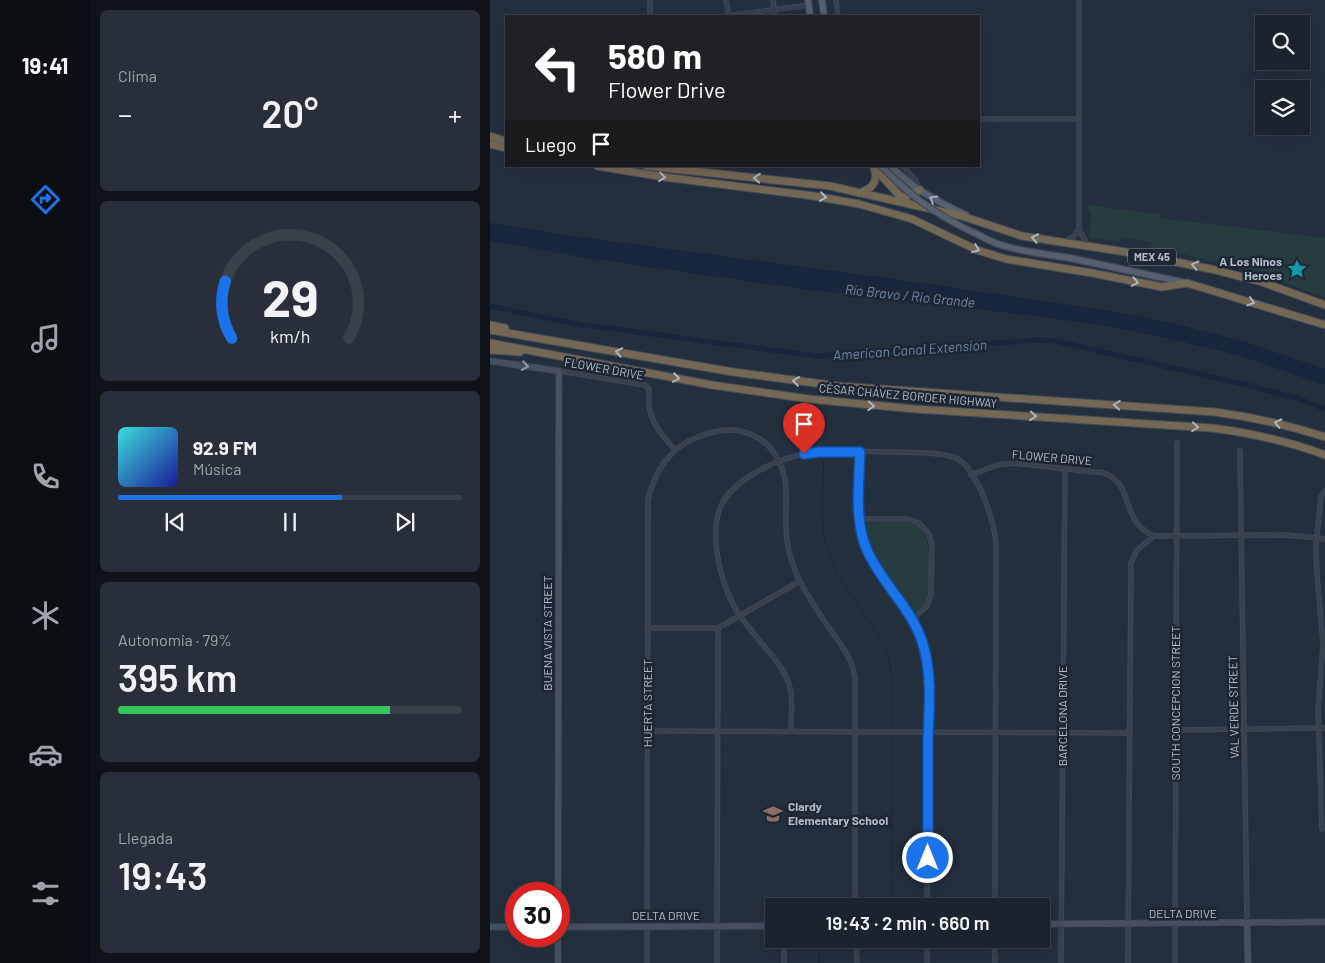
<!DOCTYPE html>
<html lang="es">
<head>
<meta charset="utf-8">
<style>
	body { margin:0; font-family:Barlow,sans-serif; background:#282f3a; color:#f1f3f6; height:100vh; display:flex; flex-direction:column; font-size:19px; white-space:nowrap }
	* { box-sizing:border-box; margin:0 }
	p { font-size:16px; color:#a0a4aa }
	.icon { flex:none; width:28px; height:28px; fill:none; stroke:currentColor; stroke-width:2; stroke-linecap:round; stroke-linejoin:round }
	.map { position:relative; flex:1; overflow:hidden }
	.drawer { display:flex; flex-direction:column; gap:10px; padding:10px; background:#0f1319; width:400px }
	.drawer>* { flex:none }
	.hud { position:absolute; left:15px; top:15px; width:475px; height:152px; border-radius:0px; box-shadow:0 5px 20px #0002,0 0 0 1px #39404a; background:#202124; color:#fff; overflow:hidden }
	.tools { position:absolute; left:765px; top:15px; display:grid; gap:10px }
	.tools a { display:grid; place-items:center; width:55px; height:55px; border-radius:0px; background:#1b232e; box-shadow:0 5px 20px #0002,0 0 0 1px #39404a; font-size:25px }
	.speed { position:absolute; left:15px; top:882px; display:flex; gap:10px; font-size:25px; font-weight:700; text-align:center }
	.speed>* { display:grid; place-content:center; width:65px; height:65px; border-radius:50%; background:#1b232e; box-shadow:0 5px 20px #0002,0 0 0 1px #39404a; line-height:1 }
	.speed .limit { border:8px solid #d22; background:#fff; color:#111 }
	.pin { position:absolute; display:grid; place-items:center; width:42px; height:42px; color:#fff; margin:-51px -21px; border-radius:50% 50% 50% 0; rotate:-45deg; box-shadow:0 0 5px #0007 }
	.pin .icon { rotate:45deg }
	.me { position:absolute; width:55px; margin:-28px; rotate:0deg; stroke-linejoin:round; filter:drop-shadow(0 0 4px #0008) }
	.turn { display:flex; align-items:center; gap:18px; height:105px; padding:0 20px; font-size:22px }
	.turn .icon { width:65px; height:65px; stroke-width:2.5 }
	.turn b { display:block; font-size:35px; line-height:42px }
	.then { display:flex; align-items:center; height:48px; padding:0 20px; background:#0003; gap:10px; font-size:19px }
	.big { font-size:38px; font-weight:600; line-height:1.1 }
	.drawer .card { flex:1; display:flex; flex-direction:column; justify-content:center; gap:8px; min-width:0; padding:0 18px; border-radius:8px; background:#282f3a }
	.drawer .dial { align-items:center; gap:0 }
	.dial svg { height:130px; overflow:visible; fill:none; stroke:#39404a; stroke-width:7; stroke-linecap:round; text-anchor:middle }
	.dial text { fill:#f1f3f6; stroke:none }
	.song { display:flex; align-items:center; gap:15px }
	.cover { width:60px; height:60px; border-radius:8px; background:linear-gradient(135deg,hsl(180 70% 55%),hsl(240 70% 35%)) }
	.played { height:5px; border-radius:2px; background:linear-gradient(90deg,#1a73e8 65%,#39404a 65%) }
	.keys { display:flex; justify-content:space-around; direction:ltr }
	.heat { display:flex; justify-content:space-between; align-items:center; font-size:28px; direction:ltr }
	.charge { height:8px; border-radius:4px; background:linear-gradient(90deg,#34c759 79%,#39404a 0) }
	.trip { position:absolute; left:275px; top:898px; width:285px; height:50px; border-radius:0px; background:#1b232e; box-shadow:0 5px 20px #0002,0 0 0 1px #39404a; font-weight:600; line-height:50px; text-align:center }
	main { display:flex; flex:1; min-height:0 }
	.dock { display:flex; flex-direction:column; width:90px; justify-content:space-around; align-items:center; background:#0b0e12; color:#a0a4aa }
	.dock .icon { width:35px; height:35px }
	.dock .selected { color:#1a73e8 }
	.dock b { font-size:22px; color:#f1f3f6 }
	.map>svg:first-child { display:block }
	.green { fill:#263c3f }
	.water { fill:#17263c }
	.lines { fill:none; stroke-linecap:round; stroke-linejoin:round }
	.stream { stroke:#17263c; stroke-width:1 }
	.canal { stroke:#17263c; stroke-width:5 }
	.street-casing { stroke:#414a57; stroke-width:5.5 }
	.secondary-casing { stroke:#414a57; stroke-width:7 }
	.primary-casing { stroke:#414a57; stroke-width:8 }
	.highway-casing { stroke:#434c59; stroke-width:9 }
	.street { stroke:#38414e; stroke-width:4 }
	.secondary { stroke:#465061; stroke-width:5 }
	.primary { stroke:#56606e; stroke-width:5.5 }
	.highway { stroke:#746855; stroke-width:7 }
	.primary-bridge-casing { stroke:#414a57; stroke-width:8; stroke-linecap:butt }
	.primary-bridge { stroke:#56606e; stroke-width:5.5 }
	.oneway { stroke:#aeb4bd }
	.oneway2 { stroke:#a1aab7 }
	.oneway3 { stroke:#8e96a5 }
	.route-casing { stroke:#114b97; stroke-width:12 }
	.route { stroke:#1a73e8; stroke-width:9 }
	.labels { text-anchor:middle; stroke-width:5; stroke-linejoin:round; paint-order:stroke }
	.shield { fill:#1d2633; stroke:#878f9c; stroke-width:1 }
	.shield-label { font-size:11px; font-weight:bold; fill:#b4bcc9 }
	.poi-label { font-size:12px; font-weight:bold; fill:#b4bcc9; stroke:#1d2633; text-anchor:end }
	.street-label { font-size:12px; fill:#b4bcc9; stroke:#1d2633 }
	.water-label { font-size:14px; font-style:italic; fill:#6d86a8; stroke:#1d2633 }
</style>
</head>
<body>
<main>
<nav class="dock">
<b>19:41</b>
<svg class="icon selected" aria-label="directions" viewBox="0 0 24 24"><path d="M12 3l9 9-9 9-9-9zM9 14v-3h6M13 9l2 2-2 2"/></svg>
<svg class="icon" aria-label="music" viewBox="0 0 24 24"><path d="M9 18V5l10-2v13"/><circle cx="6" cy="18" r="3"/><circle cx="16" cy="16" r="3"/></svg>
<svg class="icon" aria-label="phone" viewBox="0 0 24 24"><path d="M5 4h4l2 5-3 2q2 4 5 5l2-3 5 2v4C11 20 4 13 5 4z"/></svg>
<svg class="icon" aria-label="climate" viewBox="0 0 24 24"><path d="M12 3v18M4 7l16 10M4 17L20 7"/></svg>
<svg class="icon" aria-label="car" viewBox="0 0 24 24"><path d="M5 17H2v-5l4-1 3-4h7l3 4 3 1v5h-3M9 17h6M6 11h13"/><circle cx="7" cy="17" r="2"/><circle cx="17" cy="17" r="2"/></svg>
<svg class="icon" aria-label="filters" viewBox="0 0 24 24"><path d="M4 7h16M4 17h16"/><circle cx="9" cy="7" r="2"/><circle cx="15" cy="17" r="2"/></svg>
</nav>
<section class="drawer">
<div class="card"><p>Clima</p>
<div class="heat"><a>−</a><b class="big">20°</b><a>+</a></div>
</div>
<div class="card dial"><svg viewBox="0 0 100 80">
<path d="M14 69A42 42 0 1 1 86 69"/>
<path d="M14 69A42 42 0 0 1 10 34" stroke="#1a73e8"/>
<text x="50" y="56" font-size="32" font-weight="700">29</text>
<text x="50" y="72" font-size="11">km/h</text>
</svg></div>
<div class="card">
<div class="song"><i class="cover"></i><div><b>92.9 FM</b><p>Música</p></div></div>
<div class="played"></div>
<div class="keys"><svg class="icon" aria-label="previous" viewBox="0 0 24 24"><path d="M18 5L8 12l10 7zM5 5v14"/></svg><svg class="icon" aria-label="pause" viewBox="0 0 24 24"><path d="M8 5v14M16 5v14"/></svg><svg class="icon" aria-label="next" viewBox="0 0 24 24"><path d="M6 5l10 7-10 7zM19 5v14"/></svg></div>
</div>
<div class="card"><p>Autonomía · 79%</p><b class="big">395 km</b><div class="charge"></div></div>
<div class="card"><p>Llegada</p><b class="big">19:43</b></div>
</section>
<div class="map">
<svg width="835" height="963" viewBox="0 0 835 963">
	<rect width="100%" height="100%" fill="#242f3e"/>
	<g class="green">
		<polygon points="597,205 669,214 669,218 835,238 835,297 755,270 755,269 662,247 661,242 633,238 629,242 602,238 599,236 601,216"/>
		<path d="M379 523C392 523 410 520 423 524 446 532 439 577 439 596 436 605 431 613 421 610 409 594 369 544 376 524Z"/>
	</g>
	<polygon class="water" points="0,223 98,238 433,283 620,311 683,323 755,342 835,369 835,385 747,355 676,338 612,325 536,315 312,289 97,258 0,241"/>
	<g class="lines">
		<g class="stream">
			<path d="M334 453C333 489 327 533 344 567 359 597 383 621 397 652 400 661 401 673 402 683V896L398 899H368"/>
			<polyline points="330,906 330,901 333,899 364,899"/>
			<polyline points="329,963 329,939"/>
		</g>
		<polyline class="canal" points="0,306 87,324 327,356 548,340 565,341 757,385 809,399 835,409"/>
		<defs>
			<g id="street">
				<polyline points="236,0 239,16"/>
				<polyline points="283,0 285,16"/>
				<polyline points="346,0 348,16"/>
				<polyline points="160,16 160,0"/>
				<polyline points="236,16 319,5"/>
				<polyline points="489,119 589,119"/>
				<polyline points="413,166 424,178 430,190"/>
				<polyline points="589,230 589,0"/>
				<polyline points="589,230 598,245"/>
				<polyline points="576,241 582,238 589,230"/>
				<path d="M69 371 155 385 159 389C159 394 159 400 159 405 161 424 173 436 185 450"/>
				<polyline points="750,451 757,924"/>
				<path d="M370 452C369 475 366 519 373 540 383 570 409 593 424 621 436 643 438 667 439 691L437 906"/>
				<path d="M481 475 507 465 525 463 614 473C640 483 633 507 648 524 652 530 658 533 664 536L798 535 835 539"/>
				<polyline points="369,519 418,519 429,523 439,534 442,546 441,595 437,606 422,619"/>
				<polyline points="157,628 228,628 310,581"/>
				<polyline points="686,730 835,728"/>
				<polyline points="158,731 639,733"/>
				<path d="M301 731C301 714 304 694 297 679 291 664 278 651 268 639 260 628 250 618 244 606 231 582 221 541 228 514 237 480 289 457 321 453 348 449 377 452 404 452 419 452 456 452 468 459 488 471 504 521 506 543L505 906"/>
				<polyline points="832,829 828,711 833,644 827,575 826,545 831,496 835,491"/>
				<polyline points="366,939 367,963"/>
				<polyline points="504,939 505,963"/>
				<path d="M157 963 158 500C164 472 180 447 208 437 248 420 286 435 295 480 298 494 295 510 296 525 296 541 300 559 306 573 315 594 329 613 342 632 352 646 363 660 365 679V906"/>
				<polyline points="227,963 228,628"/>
				<polyline points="294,963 294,939"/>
				<polyline points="437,963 437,939"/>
				<polyline points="571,963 575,468"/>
				<polyline points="638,963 641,563 647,550 664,536"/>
				<polyline points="685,963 687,443"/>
			</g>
			<g id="secondary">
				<polyline points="0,361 69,371 68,894"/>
				<polyline points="551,924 835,922"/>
				<polyline points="757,924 758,963"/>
				<polyline points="0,927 26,927"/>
				<polyline points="69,927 284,926"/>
				<polyline points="68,963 68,936"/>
			</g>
			<g id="primary">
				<polyline points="318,0 320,16"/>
				<polyline points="332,0 334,16"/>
				<path d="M401 166C422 188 448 202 476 215"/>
				<polyline points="580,258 692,282"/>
			</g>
			<g id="highway">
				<polyline points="0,136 16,141"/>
				<polyline points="0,144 16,148"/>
				<polyline points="107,166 174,177 324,196 369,204 422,219 487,250 516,259 602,273 672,287 697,283 835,325"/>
				<polyline points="156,166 340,186 472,216 532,236 636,252 721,269 772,282 835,305"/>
				<polyline points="385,169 410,196 416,197 430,190"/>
				<path d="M369 193C382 189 389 182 384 168"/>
				<polyline points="0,325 15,328"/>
				<path d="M0 330 243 372 348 386 725 412C762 417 799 425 835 437"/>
				<path d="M0 343 222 385 319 399 425 409 722 428C761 433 798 441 835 455"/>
				<polyline points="0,350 30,352"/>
			</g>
		</defs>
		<use href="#street" class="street-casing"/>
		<use href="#secondary" class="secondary-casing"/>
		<use href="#primary" class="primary-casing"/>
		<use href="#highway" class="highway-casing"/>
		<use href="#street" class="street"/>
		<use href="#secondary" class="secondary"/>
		<use href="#primary" class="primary"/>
		<use href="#highway" class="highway"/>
		<defs>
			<path id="primary-bridge" d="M391 166C421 196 442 212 480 231 490 235 499 241 508 244 531 252 556 254 580 258"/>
		</defs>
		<use href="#primary-bridge" class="primary-bridge-casing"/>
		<use href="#primary-bridge" class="primary-bridge"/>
	</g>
	<defs><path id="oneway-chevron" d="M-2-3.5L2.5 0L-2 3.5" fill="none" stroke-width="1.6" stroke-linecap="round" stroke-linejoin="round" transform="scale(1.25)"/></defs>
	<g class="oneway">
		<use href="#oneway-chevron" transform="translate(172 177) rotate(7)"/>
		<use href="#oneway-chevron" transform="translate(267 178) rotate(-175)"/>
		<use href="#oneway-chevron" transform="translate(333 197) rotate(8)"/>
		<use href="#oneway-chevron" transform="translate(545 238) rotate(-169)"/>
		<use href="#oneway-chevron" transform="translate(486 249) rotate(22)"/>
		<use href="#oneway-chevron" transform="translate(705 265) rotate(-167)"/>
		<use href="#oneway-chevron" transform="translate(645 282) rotate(11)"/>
		<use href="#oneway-chevron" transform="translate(761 302) rotate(18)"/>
		<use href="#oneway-chevron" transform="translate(129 352) rotate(-170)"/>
		<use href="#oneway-chevron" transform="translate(186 378) rotate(10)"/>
		<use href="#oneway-chevron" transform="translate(306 381) rotate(-172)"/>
		<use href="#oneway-chevron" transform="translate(627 405) rotate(-176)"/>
		<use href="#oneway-chevron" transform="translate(381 406) rotate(4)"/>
		<use href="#oneway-chevron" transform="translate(543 416) rotate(4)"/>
		<use href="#oneway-chevron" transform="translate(788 423) rotate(-167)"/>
		<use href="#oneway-chevron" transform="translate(705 427) rotate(5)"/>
	</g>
	<use class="oneway2" href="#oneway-chevron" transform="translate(443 199) rotate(-149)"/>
	<use class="oneway3" href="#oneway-chevron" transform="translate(35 366) rotate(8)"/>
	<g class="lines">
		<defs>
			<path id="route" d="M314 454 329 452H370C369 482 364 522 377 550 392 585 424 609 434 648 442 677 439 709 438 739 438 779 438 818 438 858"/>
		</defs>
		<use href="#route" class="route-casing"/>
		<use href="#route" class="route"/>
	</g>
	<defs>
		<symbol id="sight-bare" viewBox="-9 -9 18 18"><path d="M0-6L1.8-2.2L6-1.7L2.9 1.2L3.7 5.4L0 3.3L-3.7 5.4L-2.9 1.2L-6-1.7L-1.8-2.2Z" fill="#0f9aa8" stroke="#1d2633" stroke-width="2.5" paint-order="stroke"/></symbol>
		<symbol id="school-bare" viewBox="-9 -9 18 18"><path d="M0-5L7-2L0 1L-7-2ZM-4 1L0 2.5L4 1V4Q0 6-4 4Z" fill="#8d6e63" stroke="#1d2633" stroke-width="2.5" paint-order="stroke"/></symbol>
	</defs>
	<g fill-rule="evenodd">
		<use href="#sight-bare" x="793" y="255" width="28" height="28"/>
		<use href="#school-bare" x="269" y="800" width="28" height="28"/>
	</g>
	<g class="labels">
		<rect class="shield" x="638" y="248.5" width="48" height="17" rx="4"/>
		<g class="shield-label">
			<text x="662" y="261">MEX 45</text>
		</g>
		<g class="poi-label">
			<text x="792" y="266">A Los Ninos<tspan x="792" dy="14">Heroes</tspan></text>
			<text x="298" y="811" text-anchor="start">Clardy<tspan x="298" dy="14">Elementary School</tspan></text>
		</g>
		<g class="street-label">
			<text transform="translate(114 369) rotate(10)" y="4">FLOWER DRIVE</text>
			<text transform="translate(418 396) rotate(5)" y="4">CÉSAR CHÁVEZ BORDER HIGHWAY</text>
			<text transform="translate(562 458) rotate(5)" y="4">FLOWER DRIVE</text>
			<text transform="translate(58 633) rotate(-90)" y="4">BUENA VISTA STREET</text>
			<text transform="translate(158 703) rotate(-90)" y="4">HUERTA STREET</text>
			<text transform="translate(686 703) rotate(-90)" y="4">SOUTH CONCEPCION STREET</text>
			<text transform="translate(744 707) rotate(-91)" y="4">VAL VERDE STREET</text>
			<text transform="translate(573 716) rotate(-90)" y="4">BARCELONA DRIVE</text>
			<text x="693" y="918">DELTA DRIVE</text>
			<text x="176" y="920">DELTA DRIVE</text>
		</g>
		<g class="water-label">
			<text transform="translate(420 296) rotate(6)" y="5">Río Bravo / Rio Grande</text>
			<text transform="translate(420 350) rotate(-4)" y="5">American Canal Extension</text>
		</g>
	</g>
</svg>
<div class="tools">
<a><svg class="icon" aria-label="search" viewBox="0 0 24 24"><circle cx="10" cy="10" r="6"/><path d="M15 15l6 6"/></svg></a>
<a><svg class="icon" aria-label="layers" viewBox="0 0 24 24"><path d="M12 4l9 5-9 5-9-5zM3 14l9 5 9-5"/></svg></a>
</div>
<div class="speed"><div class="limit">30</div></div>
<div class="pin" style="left:314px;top:454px;background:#d93025"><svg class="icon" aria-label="arrive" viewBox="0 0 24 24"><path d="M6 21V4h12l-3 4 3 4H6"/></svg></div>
<svg class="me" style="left:438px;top:858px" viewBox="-20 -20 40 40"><circle r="17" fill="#1a73e8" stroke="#fff" stroke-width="3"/><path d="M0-11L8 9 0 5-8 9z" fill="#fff"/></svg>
<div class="trip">19:43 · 2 min · 660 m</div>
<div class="hud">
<div class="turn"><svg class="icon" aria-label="left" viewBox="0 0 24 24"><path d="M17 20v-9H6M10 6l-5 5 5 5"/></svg><div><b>580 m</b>Flower Drive</div></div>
<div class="then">Luego<svg class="icon" aria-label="arrive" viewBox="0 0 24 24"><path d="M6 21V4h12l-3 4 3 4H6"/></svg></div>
</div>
</div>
</main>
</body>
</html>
